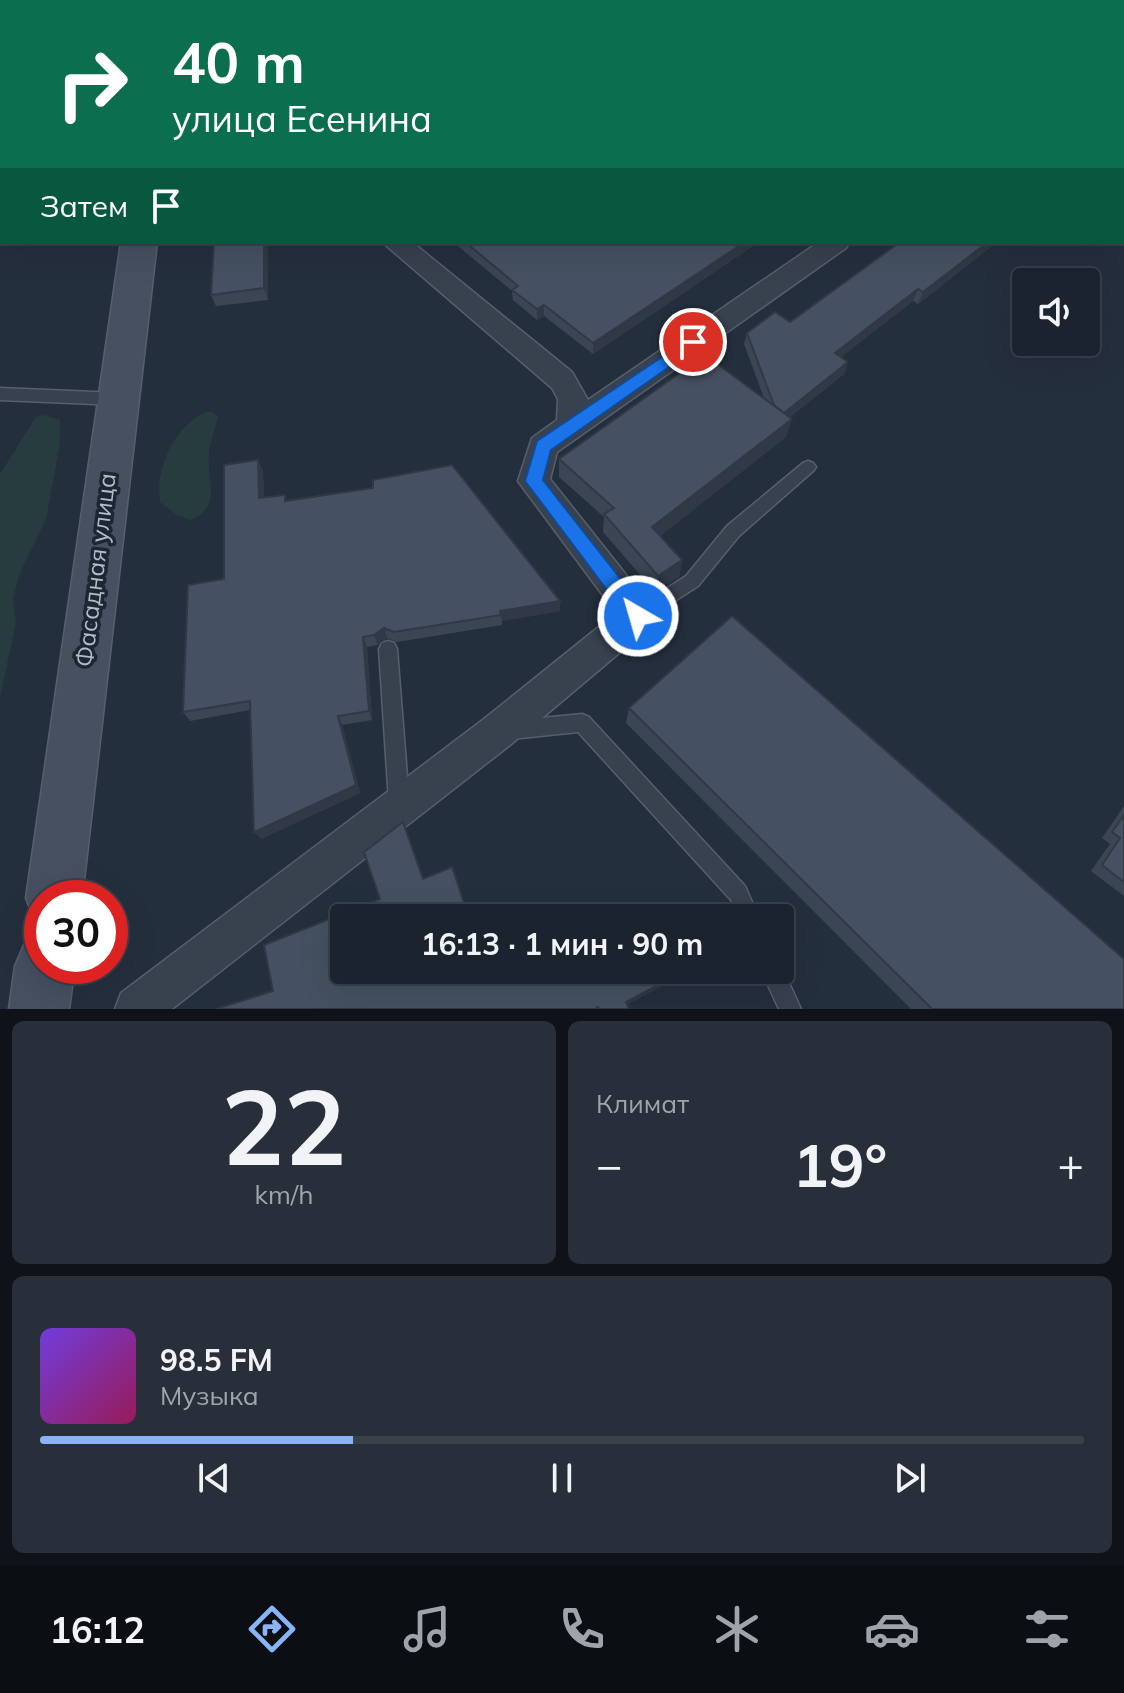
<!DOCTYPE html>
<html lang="ru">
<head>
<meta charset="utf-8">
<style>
	body { margin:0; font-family:Mulish,sans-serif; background:#282f3a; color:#f1f3f6; height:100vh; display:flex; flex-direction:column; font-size:30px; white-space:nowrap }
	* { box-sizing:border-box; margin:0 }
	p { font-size:26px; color:#a0a4aa }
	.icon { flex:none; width:44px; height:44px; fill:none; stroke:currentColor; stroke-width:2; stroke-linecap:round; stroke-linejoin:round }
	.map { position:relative; height:1009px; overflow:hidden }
	.panel { display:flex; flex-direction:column; gap:12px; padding:12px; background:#0f1319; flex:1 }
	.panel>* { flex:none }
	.top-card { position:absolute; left:0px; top:0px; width:1124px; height:244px; box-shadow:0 8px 32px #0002,0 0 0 2px #39404a; background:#0b6e4f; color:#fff; overflow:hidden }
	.fabs { position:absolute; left:1012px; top:268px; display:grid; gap:16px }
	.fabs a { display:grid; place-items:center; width:88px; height:88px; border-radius:8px; background:#1b232e; box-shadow:0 8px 32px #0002,0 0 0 2px #39404a; font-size:40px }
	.speed { position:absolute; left:24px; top:880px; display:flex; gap:16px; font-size:40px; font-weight:700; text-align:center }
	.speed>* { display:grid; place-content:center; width:104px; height:104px; border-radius:50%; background:#1b232e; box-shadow:0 8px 32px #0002,0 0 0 2px #39404a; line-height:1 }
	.speed .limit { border:12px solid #d22; background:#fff; color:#111 }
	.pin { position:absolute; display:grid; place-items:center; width:68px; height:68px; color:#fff; margin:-34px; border:4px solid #fff; border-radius:50%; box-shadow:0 2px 8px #0007 }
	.me { position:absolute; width:88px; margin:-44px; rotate:322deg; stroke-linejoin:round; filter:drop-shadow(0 0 6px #0008) }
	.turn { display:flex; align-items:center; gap:28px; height:168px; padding:0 40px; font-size:36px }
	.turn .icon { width:104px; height:104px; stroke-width:2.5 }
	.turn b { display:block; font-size:56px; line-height:68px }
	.then { display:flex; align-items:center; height:76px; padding:0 40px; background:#0003; gap:16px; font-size:30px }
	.big { font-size:60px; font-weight:700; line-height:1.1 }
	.panel .card { flex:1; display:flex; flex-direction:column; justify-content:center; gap:12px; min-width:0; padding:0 28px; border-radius:12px; background:#282f3a }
	.panel .dial { align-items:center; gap:0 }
	.dial b { font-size:104px; line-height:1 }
	.song { display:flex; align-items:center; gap:24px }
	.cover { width:96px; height:96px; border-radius:12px; background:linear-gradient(135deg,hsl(260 70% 55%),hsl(330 70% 35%)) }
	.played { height:8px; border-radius:4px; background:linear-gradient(90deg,#8ab4f8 30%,#39404a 30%) }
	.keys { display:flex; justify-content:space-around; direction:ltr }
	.heat { display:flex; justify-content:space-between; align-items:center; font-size:44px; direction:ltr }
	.panel .tiles { flex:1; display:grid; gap:12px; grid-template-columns:1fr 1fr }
	.card:last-child { grid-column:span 2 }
	.trip { position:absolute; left:330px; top:904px; width:464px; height:80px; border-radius:8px; background:#1b232e; box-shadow:0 8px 32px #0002,0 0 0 2px #39404a; font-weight:700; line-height:80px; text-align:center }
	.dock { display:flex; height:128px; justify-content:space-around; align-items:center; background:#0b0e12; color:#a0a4aa }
	.dock .icon { width:56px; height:56px }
	.dock .selected { color:#8ab4f8 }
	.dock b { font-size:36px; color:#f1f3f6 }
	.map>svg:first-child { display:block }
	.green { fill:#263c3f }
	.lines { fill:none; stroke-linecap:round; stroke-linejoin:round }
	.service-casing { stroke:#565f6c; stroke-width:3 }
	.minor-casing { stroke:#565f6c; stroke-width:3 }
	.secondary-casing { stroke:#565f6c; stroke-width:3 }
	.service { fill:#38414e; fill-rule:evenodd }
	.minor { fill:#38414e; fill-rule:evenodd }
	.secondary { fill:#465061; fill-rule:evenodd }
	.wall { fill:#3b4654 }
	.shaded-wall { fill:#303945 }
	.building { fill:#455162; stroke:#303945; stroke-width:2 }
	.route { fill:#1a73e8; stroke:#114b97; stroke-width:2 }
	.labels { text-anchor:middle; stroke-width:7; stroke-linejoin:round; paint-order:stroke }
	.street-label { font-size:24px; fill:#b4bcc9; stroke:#1d2633 }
</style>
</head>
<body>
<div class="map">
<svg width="1124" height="1009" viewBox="0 0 1124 1009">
	<rect width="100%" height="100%" fill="#242f3e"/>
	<g class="green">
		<path d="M205 412H213L218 417C215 429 210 442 209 454 206 483 224 506 190 520L177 515 160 502C155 469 174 427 205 412Z"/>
		<polygon points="44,415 60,420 60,443 46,519 20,573 13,598 16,622 0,698 0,474 36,417"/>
	</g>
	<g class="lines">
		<defs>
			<g id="service">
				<rect x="0" y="117" width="2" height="6"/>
				<polygon points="0,388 118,393 125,399 118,405 0,400"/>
				<polygon points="808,461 813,463 816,467 813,471 739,536 698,586 644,621 638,624 632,621 629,616 632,611 686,576 727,526 803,463"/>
				<polygon points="388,641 394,643 397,649 409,802 406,809 399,812 392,809 389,802 379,649 382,643"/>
				<polygon points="582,714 589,717 745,886 759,918 738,918 731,900 578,732 511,739 504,736 502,730 504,724 511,721"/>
				<polygon points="780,963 801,1009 779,1009 761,970 780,970"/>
			</g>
			<polygon id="minor" points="382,242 412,242 572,372 588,400 819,242 850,242 846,248 557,452 550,479 650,605 655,616 650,627 510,745 172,1009 115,1009 121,993 484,719 616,613 518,481 532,438 557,420 558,399 552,388"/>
			<g id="secondary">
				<rect x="171" y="0" width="28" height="2"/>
				<polygon points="121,242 157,242 82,898 42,898 42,921 34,918 26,898"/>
				<polygon points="42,938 42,966 75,966 69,1009 9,1009 15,966 24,945"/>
			</g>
		</defs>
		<use href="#service" class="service-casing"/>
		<use href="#minor" class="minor-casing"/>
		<use href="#secondary" class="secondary-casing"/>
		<use href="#service" class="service"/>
		<use href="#minor" class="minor"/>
		<use href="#secondary" class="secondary"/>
	</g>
	<g class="wall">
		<polygon points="1124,88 1124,156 1122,155 1122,89"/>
		<polygon points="453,242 759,242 593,354 544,316 537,320 513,300 512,291"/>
		<polygon points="900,242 997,242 918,304 913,301 841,357 848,362 844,374 790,417 786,437 660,536 682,560 679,577 655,592 603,532 604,517 559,477 559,459 764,398 744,344 747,333 790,322"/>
		<polygon points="268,248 268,300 216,306 211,295"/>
		<polygon points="258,460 263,471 264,498 287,501 560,611 502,621 502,625 397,642 387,638 378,645 367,647 372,720 342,725 360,793 261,839 250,710 190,721 183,712"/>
		<polygon points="629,708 1124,1009 911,1009 626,723"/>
		<polygon points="1124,806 1124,896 1091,871 1110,844 1102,838"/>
	</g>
	<g class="shaded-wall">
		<polygon points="1112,0 1124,0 1121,2 1109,2"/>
		<polygon points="2,141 2,199 0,205 0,147"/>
		<polygon points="264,242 266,242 268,248 268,300 264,288"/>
		<polygon points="745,242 759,242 593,354 593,343"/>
		<polygon points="988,242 997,242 918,304 923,292"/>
		<polygon points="918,289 913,301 831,365 835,353"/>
		<polygon points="544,305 544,316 537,320 537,309"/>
		<polygon points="848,362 844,374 775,429 778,417"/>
		<polygon points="792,419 786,437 650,544 652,527"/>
		<polygon points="258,460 263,471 264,509 259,498"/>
		<polygon points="682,560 679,577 655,592 658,576"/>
		<polygon points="560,601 560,611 502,621 500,611"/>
		<polygon points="384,628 387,638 378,645 374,635"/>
		<polygon points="363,637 367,647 372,720 369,711"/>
		<polygon points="338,716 342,725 360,793 261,839 254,832"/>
		<polygon points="681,973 678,978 624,1006 626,1002"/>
	</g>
	<g class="building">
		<polygon points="247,0 823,0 828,2 247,2"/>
		<polygon points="859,0 867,0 871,2 855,2"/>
		<polygon points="880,0 956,0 953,2 876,2"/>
		<polygon points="1014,0 1112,0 1109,2 1019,2"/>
		<polygon points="1124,88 1124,142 1122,144 1122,89"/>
		<polygon points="0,122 2,122 2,141 0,147"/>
		<polygon points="214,242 264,242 264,288 211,295"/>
		<polygon points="465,242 745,242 593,343 544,305 537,309 512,290 518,286"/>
		<polygon points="900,242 988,242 923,292 918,289 835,353 848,362 784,413 774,405 747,333 775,312 790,322"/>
		<polygon points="705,355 792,419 652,527 682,560 658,576 604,514 614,508 559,459"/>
		<polygon points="258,460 259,498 285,495 285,501 373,488 373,480 452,465 560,601 500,611 501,615 394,632 384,628 374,635 363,637 369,711 338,716 356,785 254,832 250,701 183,712 188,585 224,579 224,465"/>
		<polygon points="732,616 1124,959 1124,1009 932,1009 629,708"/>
		<polygon points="1124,815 1124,882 1102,865 1120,838 1112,832"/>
		<polygon points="403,822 423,879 452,867 469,918 344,918 344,970 679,970 681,973 626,1002 629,1009 599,1009 598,1007 595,1009 216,1009 273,991 264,945 380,899 364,852"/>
	</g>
	<polygon class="route" points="693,336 699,338 699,346 551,450 543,480 645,610 648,616 645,622 638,625 631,622 525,481 537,441"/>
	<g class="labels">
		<g class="street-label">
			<text transform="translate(96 570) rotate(-83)" y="8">Фасадная улица</text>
		</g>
	</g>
</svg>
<div class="fabs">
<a><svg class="icon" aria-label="sound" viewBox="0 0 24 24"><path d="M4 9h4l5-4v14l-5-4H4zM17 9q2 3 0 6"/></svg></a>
</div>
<div class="speed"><div class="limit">30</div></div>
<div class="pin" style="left:693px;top:342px;background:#d93025"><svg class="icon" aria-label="arrive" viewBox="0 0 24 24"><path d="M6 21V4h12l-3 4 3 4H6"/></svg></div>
<svg class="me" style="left:638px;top:616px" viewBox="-20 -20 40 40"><circle r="17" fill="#1a73e8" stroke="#fff" stroke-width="3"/><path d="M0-11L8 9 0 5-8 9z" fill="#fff"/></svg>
<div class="trip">16:13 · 1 мин · 90 m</div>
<div class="top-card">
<div class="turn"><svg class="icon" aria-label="right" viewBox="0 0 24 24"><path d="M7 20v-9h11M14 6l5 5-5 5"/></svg><div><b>40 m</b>улица Есенина</div></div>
<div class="then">Затем<svg class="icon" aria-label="arrive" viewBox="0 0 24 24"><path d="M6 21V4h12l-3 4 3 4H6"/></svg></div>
</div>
</div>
<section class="panel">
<div class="tiles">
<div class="card dial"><b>22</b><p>km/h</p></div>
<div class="card"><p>Климат</p>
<div class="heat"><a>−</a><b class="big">19°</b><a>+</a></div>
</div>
<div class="card">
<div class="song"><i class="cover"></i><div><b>98.5 FM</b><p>Музыка</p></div></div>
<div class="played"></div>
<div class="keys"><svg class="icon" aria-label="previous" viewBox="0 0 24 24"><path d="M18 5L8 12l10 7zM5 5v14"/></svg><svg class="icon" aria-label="pause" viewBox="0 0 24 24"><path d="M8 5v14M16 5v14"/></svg><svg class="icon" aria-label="next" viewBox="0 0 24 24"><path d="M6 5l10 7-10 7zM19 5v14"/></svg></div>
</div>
</div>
</section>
<nav class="dock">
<b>16:12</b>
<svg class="icon selected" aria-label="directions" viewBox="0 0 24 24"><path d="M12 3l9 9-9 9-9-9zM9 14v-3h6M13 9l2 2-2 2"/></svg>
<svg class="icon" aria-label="music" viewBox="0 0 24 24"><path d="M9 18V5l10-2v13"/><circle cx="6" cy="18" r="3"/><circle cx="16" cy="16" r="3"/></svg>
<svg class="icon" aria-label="phone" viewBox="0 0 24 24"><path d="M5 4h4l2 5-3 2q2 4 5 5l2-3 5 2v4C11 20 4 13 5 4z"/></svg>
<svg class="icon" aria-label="climate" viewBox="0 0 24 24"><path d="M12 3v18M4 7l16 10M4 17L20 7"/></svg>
<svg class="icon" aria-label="car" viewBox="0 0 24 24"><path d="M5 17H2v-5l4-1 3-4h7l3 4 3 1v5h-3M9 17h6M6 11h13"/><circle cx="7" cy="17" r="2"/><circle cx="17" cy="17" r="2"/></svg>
<svg class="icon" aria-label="filters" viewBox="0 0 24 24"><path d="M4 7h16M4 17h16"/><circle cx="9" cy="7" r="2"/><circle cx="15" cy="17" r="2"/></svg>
</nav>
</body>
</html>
